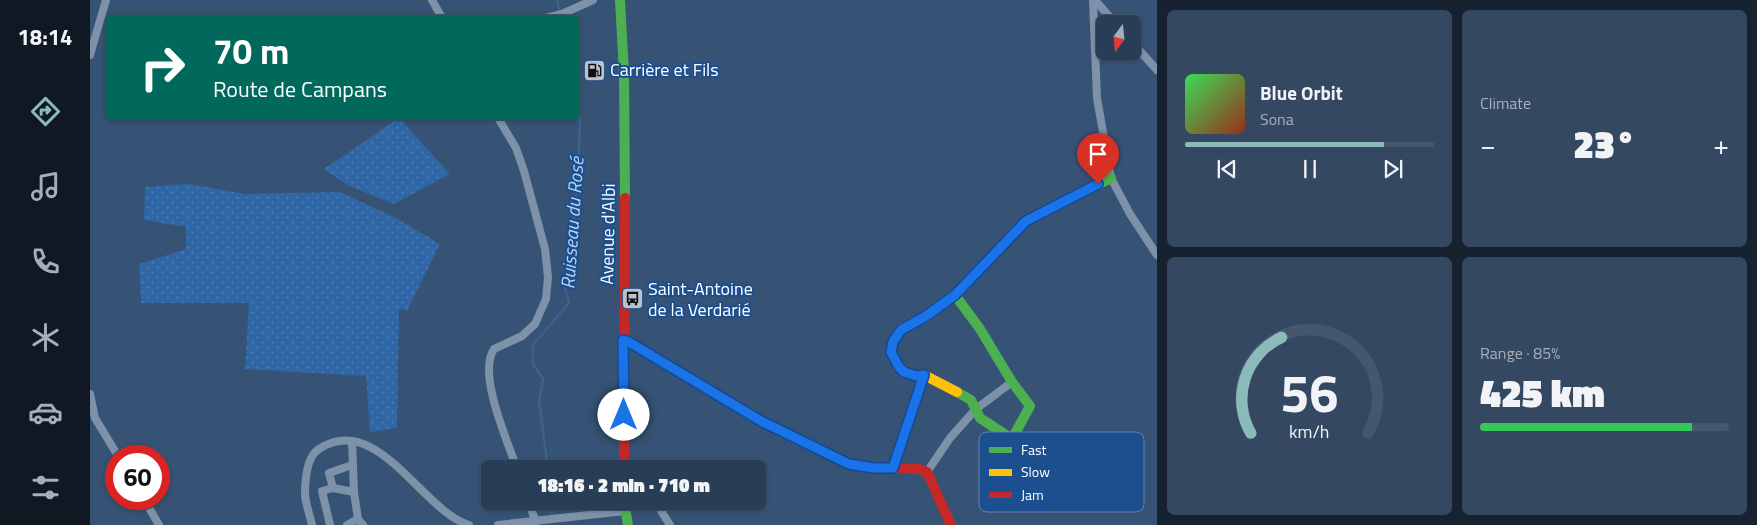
<!DOCTYPE html>
<html lang="en">
<head>
<meta charset="utf-8">
<style>
	body { margin:0; font-family:"Titillium Web",sans-serif; background:#344961; color:#f1f3f6; height:100vh; display:flex; flex-direction:column; font-size:19px; white-space:nowrap }
	* { box-sizing:border-box; margin:0 }
	p { font-size:16px; color:#a5aeba }
	.icon { flex:none; width:28px; height:28px; fill:none; stroke:currentColor; stroke-width:2; stroke-linecap:round; stroke-linejoin:round }
	.map { position:relative; flex:1; overflow:hidden }
	.panel { display:flex; flex-direction:column; gap:10px; padding:10px; background:#162230; width:600px }
	.panel>* { flex:none }
	.top-card { position:absolute; left:15px; top:15px; width:475px; height:105px; border-radius:8px; box-shadow:0 1px 4px #0004,0 0 0 1px #44576d; background:#00695c; color:#fff; overflow:hidden }
	.needle { width:32px; rotate:195deg }
	.controls { position:absolute; left:1006px; top:15px; display:grid; gap:10px }
	.controls a { display:grid; place-items:center; width:45px; height:45px; border-radius:8px; background:#283e57; box-shadow:0 1px 4px #0004,0 0 0 1px #44576d; font-size:25px }
	.speed { position:absolute; left:15px; top:445px; display:flex; gap:10px; font-size:25px; font-weight:700; text-align:center }
	.speed>* { display:grid; place-content:center; width:65px; height:65px; border-radius:50%; background:#283e57; box-shadow:0 1px 4px #0004,0 0 0 1px #44576d; line-height:1 }
	.speed .limit { border:8px solid #d22; background:#fff; color:#111 }
	.pin { position:absolute; display:grid; place-items:center; width:42px; height:42px; color:#fff; margin:-51px -21px; border-radius:50% 50% 50% 0; rotate:-45deg; box-shadow:0 0 5px #0007 }
	.pin .icon { rotate:45deg }
	.me { position:absolute; width:55px; margin:-28px; rotate:0deg; stroke-linejoin:round; filter:drop-shadow(0 0 4px #0008) }
	.turn { display:flex; align-items:center; gap:18px; height:105px; padding:0 25px; font-size:22px }
	.turn .icon { width:65px; height:65px; stroke-width:2.5 }
	.turn b { display:block; font-size:35px; line-height:42px }
	.big { font-size:38px; font-weight:800; line-height:1.1 }
	.panel .tile { flex:1; display:flex; flex-direction:column; justify-content:center; gap:8px; min-width:0; padding:0 18px; border-radius:8px; background:#344961 }
	.panel .dial { align-items:center; gap:0 }
	.dial svg { height:130px; overflow:visible; fill:none; stroke:#44576d; stroke-width:7; stroke-linecap:round; text-anchor:middle }
	.dial text { fill:#f1f3f6; stroke:none }
	.song { display:flex; align-items:center; gap:15px }
	.cover { width:60px; height:60px; border-radius:8px; background:linear-gradient(135deg,hsl(130 70% 55%),hsl(10 70% 35%)) }
	.played { height:5px; border-radius:2px; background:linear-gradient(90deg,#8bbbb9 80%,#44576d 80%) }
	.keys { display:flex; justify-content:space-around; direction:ltr }
	.heat { display:flex; justify-content:space-between; align-items:center; font-size:28px; direction:ltr }
	.charge { height:8px; border-radius:4px; background:linear-gradient(90deg,#34c759 85%,#44576d 0) }
	.panel .tiles { flex:1; display:grid; gap:10px; grid-template-columns:repeat(2,1fr) }
	.trip { position:absolute; left:391px; top:460px; width:285px; height:50px; border-radius:8px; background:#283e57; box-shadow:0 1px 4px #0004,0 0 0 1px #44576d; font-weight:800; line-height:50px; text-align:center }
	main { display:flex; flex:1; min-height:0 }
	.tab-bar { display:flex; flex-direction:column; width:90px; justify-content:space-around; align-items:center; background:#101923; color:#a5aeba }
	.tab-bar .icon { width:35px; height:35px }
	.tab-bar .on { color:#8bbbb9 }
	.tab-bar b { font-size:22px; color:#f1f3f6 }
	.map>svg:first-child { display:block }
	.grass { fill:url(#grass-dots) }
	.lines { fill:none; stroke-linecap:round; stroke-linejoin:round }
	.stream { stroke:#3b618d; stroke-width:2.5 }
	.street { stroke:#7d92a8; stroke-width:8 }
	.fast { stroke:#4caf50; stroke-width:10 }
	.slow { stroke:#ffc107; stroke-width:10 }
	.jam { stroke:#c62828; stroke-width:10 }
	.route-casing { stroke:#114b97; stroke-width:12 }
	.route { stroke:#1a73e8; stroke-width:9 }
	.labels { text-anchor:middle; stroke-width:4; stroke-linejoin:round; paint-order:stroke }
	.poi-label { font-size:18px; fill:#fff; stroke:#1b4f8f; text-anchor:start }
	.street-label { font-size:18px; fill:#fff; stroke:#1b4f8f }
	.water-label { font-size:19px; font-style:italic; fill:#b5d3f5; stroke:#1b4f8f }
	.key { fill:#1b4f8f; stroke:#5f84b1; stroke-width:1 }
	.key-label { font-size:14px; fill:#fff }
</style>
</head>
<body>
<main>
<nav class="tab-bar">
<b>18:14</b>
<svg class="icon on" aria-label="directions" viewBox="0 0 24 24"><path d="M12 3l9 9-9 9-9-9zM9 14v-3h6M13 9l2 2-2 2"/></svg>
<svg class="icon" aria-label="music" viewBox="0 0 24 24"><path d="M9 18V5l10-2v13"/><circle cx="6" cy="18" r="3"/><circle cx="16" cy="16" r="3"/></svg>
<svg class="icon" aria-label="phone" viewBox="0 0 24 24"><path d="M5 4h4l2 5-3 2q2 4 5 5l2-3 5 2v4C11 20 4 13 5 4z"/></svg>
<svg class="icon" aria-label="climate" viewBox="0 0 24 24"><path d="M12 3v18M4 7l16 10M4 17L20 7"/></svg>
<svg class="icon" aria-label="car" viewBox="0 0 24 24"><path d="M5 17H2v-5l4-1 3-4h7l3 4 3 1v5h-3M9 17h6M6 11h13"/><circle cx="7" cy="17" r="2"/><circle cx="17" cy="17" r="2"/></svg>
<svg class="icon" aria-label="filters" viewBox="0 0 24 24"><path d="M4 7h16M4 17h16"/><circle cx="9" cy="7" r="2"/><circle cx="15" cy="17" r="2"/></svg>
</nav>
<div class="map">
<svg width="1067" height="525" viewBox="0 0 1067 525">
	<defs>
		<pattern id="grass-dots" width="8" height="8" patternUnits="userSpaceOnUse" patternTransform="scale(1.25)"><rect width="8" height="8" fill="#2f66a5"/><path d="M2 2h.1M6 6h.1" fill="none" stroke="#4e7db2" stroke-width="1.8" stroke-linecap="round"/></pattern>
	</defs>
	<rect width="100%" height="100%" fill="#365274"/>
	<g class="grass">
		<polygon points="309,118 360,174 304,204 259,186 234,169"/>
		<polygon points="99,184 155,194 250,192 306,218 350,244 317,311 309,308 307,428 280,432 276,376 155,369 159,303 51,303 49,264 96,249 96,227 54,220 55,187"/>
	</g>
	<g class="lines">
		<g class="stream">
			<polyline points="467,0 470,14"/>
			<polyline points="458,469 449,401 453,379 443,364 443,345 479,303 475,287 487,190 490,122 488,110"/>
			<polyline points="461,501 462,516"/>
		</g>
		<g class="street">
			<polyline points="342,0 352,18"/>
			<polyline points="1003,0 1007,98 1021,178 1040,214 1067,255"/>
			<polyline points="1005,0 1026,24"/>
			<polyline points="456,18 472,14 503,0"/>
			<polyline points="1042,42 1067,70"/>
			<polyline points="0,55 16,0"/>
			<path d="M408 118 426 148 434 171 455 249 458 277 456 299 445 324 432 336 404 349C387 374 418 442 427 469"/>
			<polyline points="0,394 5,418 28,456"/>
			<polyline points="262,441 264,492 268,519 273,525"/>
			<polyline points="803,468 834,375"/>
			<polyline points="837,472 860,438 886,409 922,382"/>
			<polyline points="243,488 239,473 262,465"/>
			<polyline points="54,499 69,525"/>
			<polyline points="438,501 446,522"/>
			<polyline points="565,501 580,525"/>
			<path d="M222 525C220 516 216 505 215 495 215 481 216 457 229 449 287 411 332 511 379 525"/>
			<polyline points="240,525 232,491 243,488 264,492"/>
			<polyline points="257,525 268,519"/>
			<polyline points="408,525 535,511"/>
		</g>
		<g class="fast">
			<polyline points="530,0 534,73 535,198"/>
			<polyline points="944,217 1021,178"/>
			<polyline points="865,295 890,329 922,382 940,406 922,439 890,418 881,400 867,392"/>
			<polyline points="534,501 538,525"/>
		</g>
		<g class="slow">
			<polyline points="533,340 539,342 671,421 720,445"/>
			<polyline points="867,392 834,375 826,376 814,372 809,367 801,352 803,342 811,329 837,316 865,295 936,221 944,217"/>
		</g>
		<g class="jam">
			<polyline points="720,445 759,464 784,468 829,469 837,472 861,525"/>
			<polyline points="534,469 535,198"/>
		</g>
	</g>
	<g class="lines">
		<defs>
			<polyline id="route" points="534,415 533,340 539,342 671,421 759,464 784,468 803,468 834,375 826,376 814,372 809,367 801,352 803,342 811,330 836,316 865,295 936,221 1008,184"/>
		</defs>
		<use href="#route" class="route-casing"/>
		<use href="#route" class="route"/>
	</g>
	<defs>
		<symbol id="fuel-square" viewBox="-11 -11 22 22"><rect x="-9" y="-9" width="18" height="18" rx="4" fill="#b9c2ce" stroke="#1b4f8f"/><path d="M-5.5-6h7V0h2V4h1.3V-2.5L3-4.5l.8-.8L6-3V5H2.5V1h-1V6h-7ZM-4.2-4.7v3.2H.2V-4.7Z" fill="#111"/></symbol>
		<symbol id="bus-square" viewBox="-11 -11 22 22"><rect x="-9" y="-9" width="18" height="18" rx="4" fill="#b9c2ce" stroke="#1b4f8f"/><path d="M-5-6H5V4H4V6H2V4H-2V6H-4V4H-5ZM-3.5-4V0h7V-4ZM-3.5 1.2v1.5H-2V1.2ZM2 1.2v1.5H3.5V1.2Z" fill="#111"/></symbol>
	</defs>
	<g fill-rule="evenodd">
		<use href="#fuel-square" x="492" y="58" width="25" height="25"/>
		<use href="#bus-square" x="530" y="286" width="25" height="25"/>
	</g>
	<g class="labels">
		<g class="poi-label">
			<text x="520" y="76">Carrière et Fils</text>
			<text x="558" y="295">Saint-Antoine<tspan x="558" dy="21">de la Verdarié</tspan></text>
		</g>
		<g class="street-label">
			<text transform="translate(518 234) rotate(-89)" y="6">Avenue d'Albi</text>
		</g>
		<g class="water-label">
			<text transform="translate(482 223) rotate(-86)" y="7">Ruisseau du Rosé</text>
		</g>
	</g>
	<rect x="889" y="432" width="165" height="80" rx="8" class="key"/>
	<rect x="899" y="447" width="23" height="6" fill="#4caf50"/>
	<rect x="899" y="469" width="23" height="7" fill="#ffc107"/>
	<rect x="899" y="492" width="23" height="6" fill="#c62828"/>
	<g class="key-label">
		<text x="931" y="455">Fast</text>
		<text x="931" y="477">Slow</text>
		<text x="931" y="500">Jam</text>
	</g>
</svg>
<div class="controls">
<a><svg class="needle" viewBox="-14 -14 28 28"><path d="M0-13l5 13h-10z" fill="#e53935"/><path d="M0 13l5-13h-10z" fill="#a5aeba"/></svg></a>
</div>
<div class="speed"><div class="limit">60</div></div>
<div class="pin" style="left:1008px;top:184px;background:#d93025"><svg class="icon" aria-label="arrive" viewBox="0 0 24 24"><path d="M6 21V4h12l-3 4 3 4H6"/></svg></div>
<svg class="me" style="left:534px;top:415px" viewBox="-20 -20 40 40"><circle r="19" fill="#fff"/><path d="M0-13L10 11 0 6-10 11z" fill="#1a73e8"/></svg>
<div class="trip">18:16 · 2 min · 710 m</div>
<div class="top-card">
<div class="turn"><svg class="icon" aria-label="right" viewBox="0 0 24 24"><path d="M7 20v-9h11M14 6l5 5-5 5"/></svg><div><b>70 m</b>Route de Campans</div></div>
</div>
</div>
<section class="panel">
<div class="tiles">
<div class="tile">
<div class="song"><i class="cover"></i><div><b>Blue Orbit</b><p>Sona</p></div></div>
<div class="played"></div>
<div class="keys"><svg class="icon" aria-label="previous" viewBox="0 0 24 24"><path d="M18 5L8 12l10 7zM5 5v14"/></svg><svg class="icon" aria-label="pause" viewBox="0 0 24 24"><path d="M8 5v14M16 5v14"/></svg><svg class="icon" aria-label="next" viewBox="0 0 24 24"><path d="M6 5l10 7-10 7zM19 5v14"/></svg></div>
</div>
<div class="tile"><p>Climate</p>
<div class="heat"><a>−</a><b class="big">23°</b><a>+</a></div>
</div>
<div class="tile dial"><svg viewBox="0 0 100 80">
<path d="M14 69A42 42 0 1 1 86 69"/>
<path d="M14 69A42 42 0 0 1 33 10" stroke="#8bbbb9"/>
<text x="50" y="56" font-size="32" font-weight="700">56</text>
<text x="50" y="72" font-size="11">km/h</text>
</svg></div>
<div class="tile"><p>Range · 85%</p><b class="big">425 km</b><div class="charge"></div></div>
</div>
</section>
</main>
</body>
</html>
